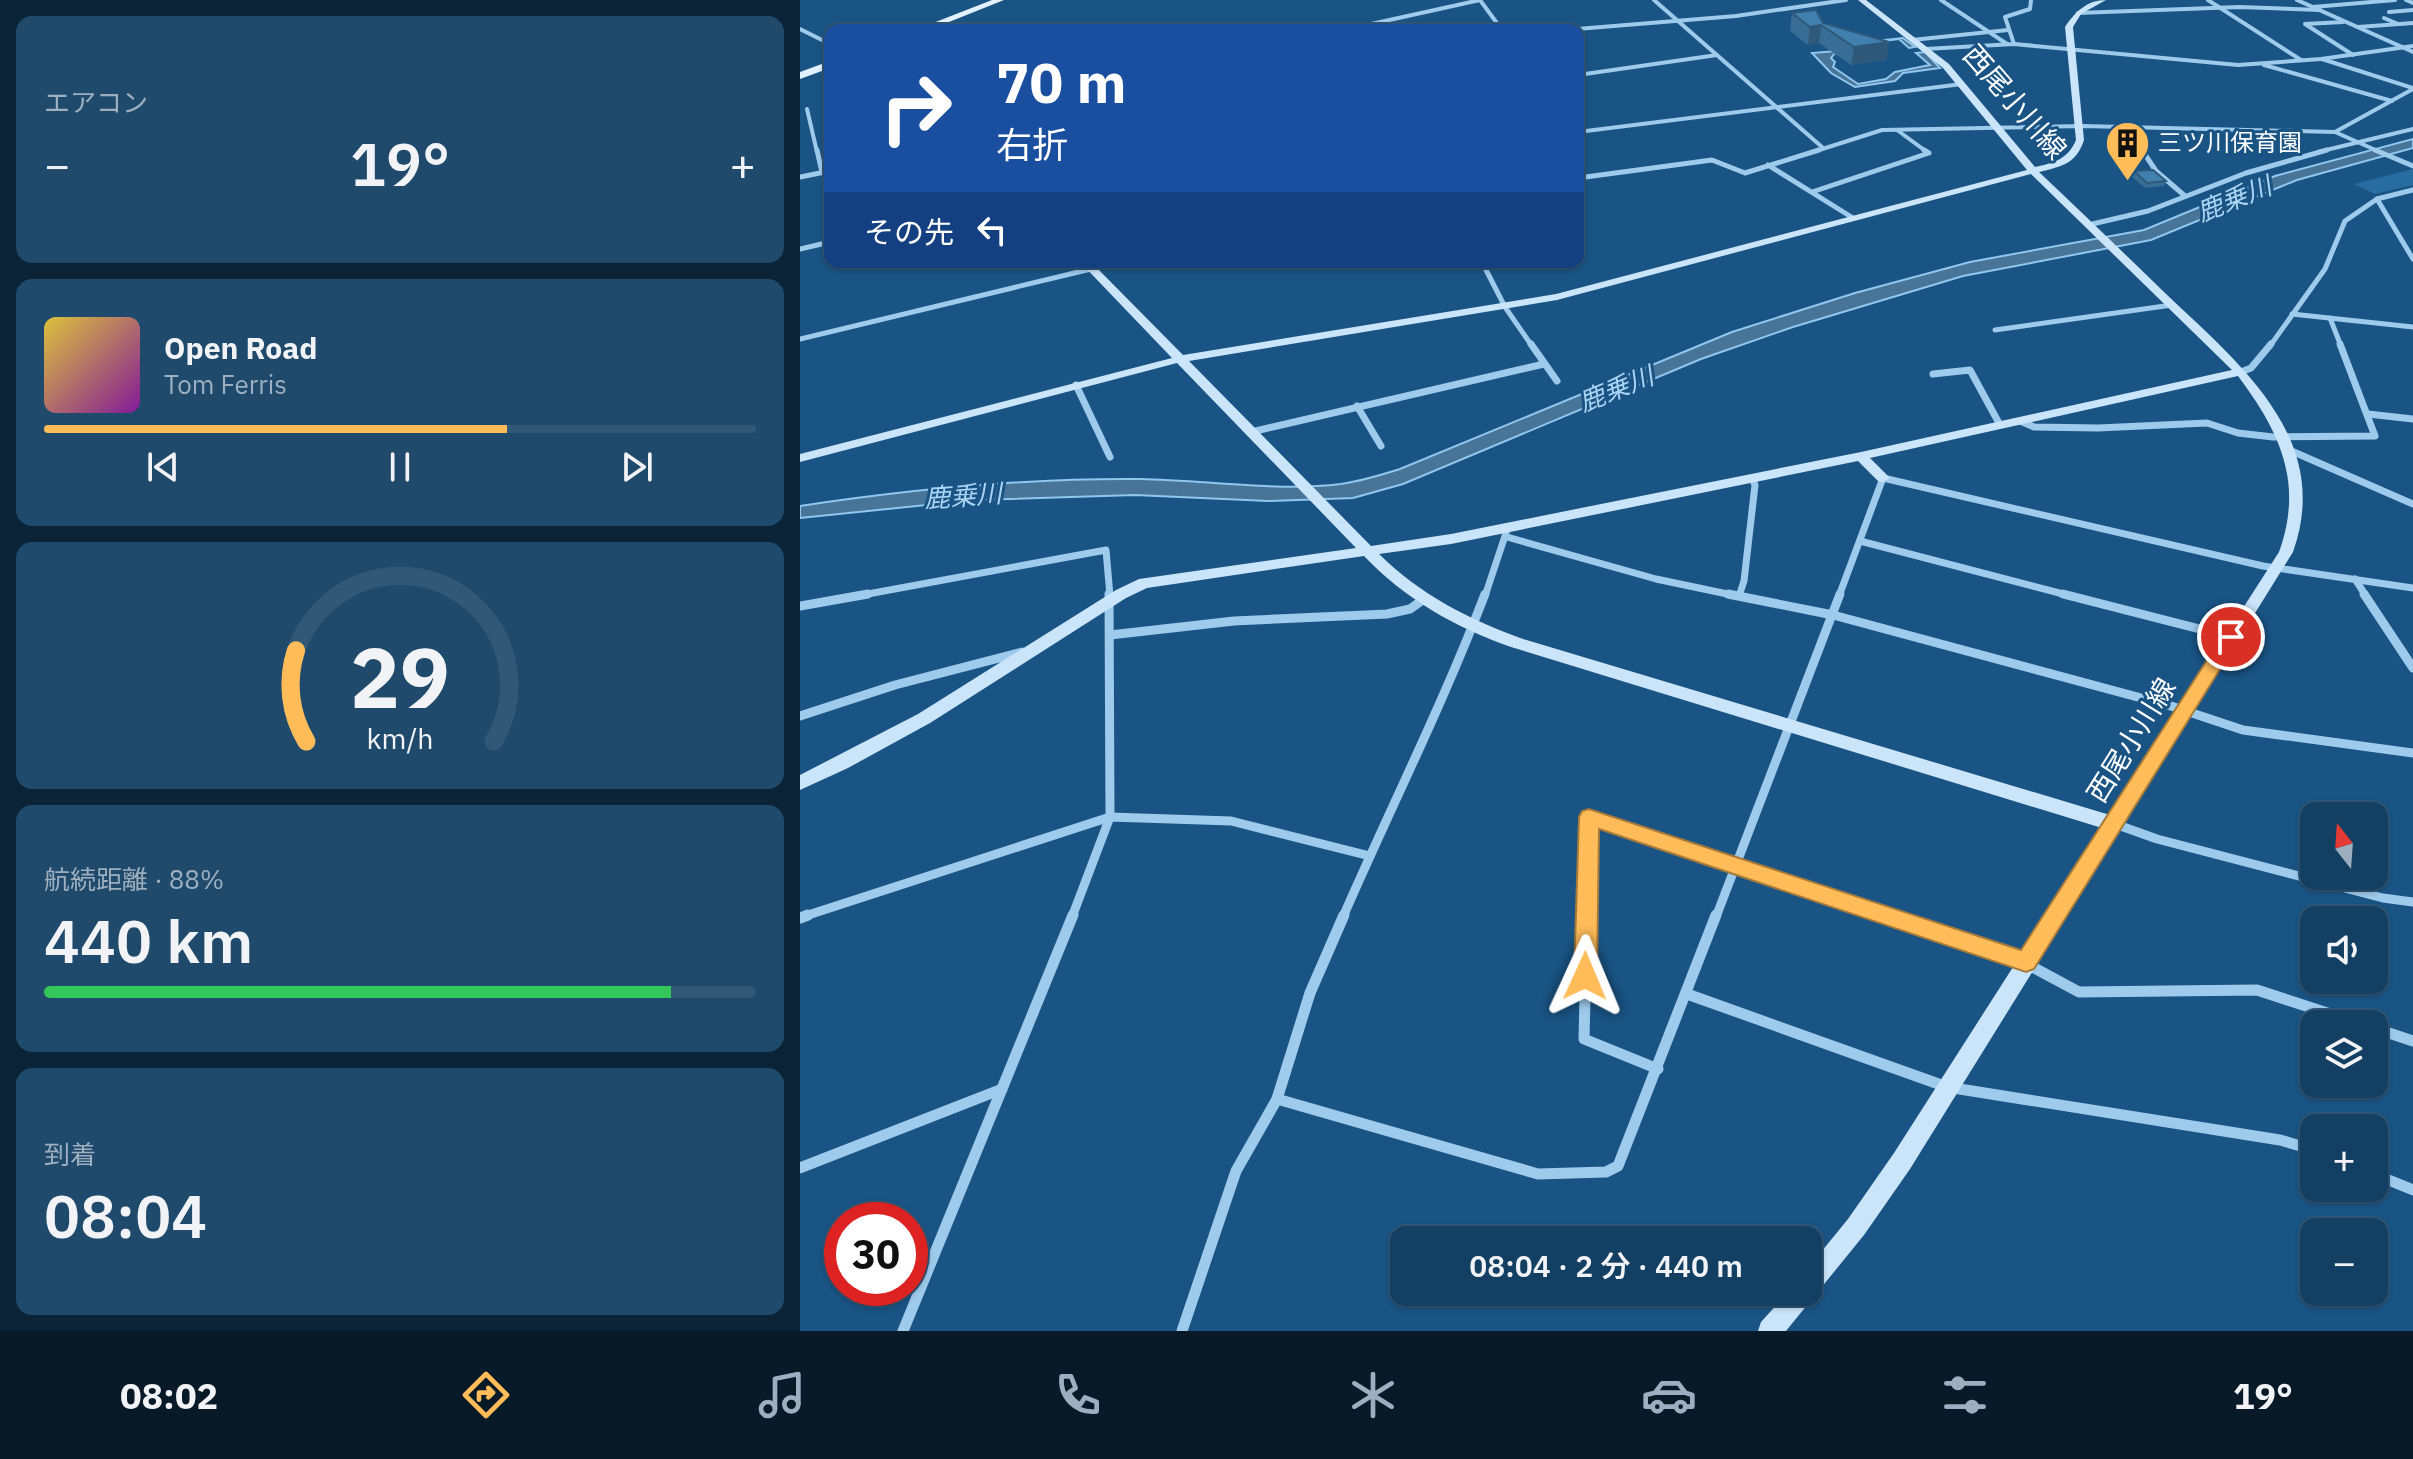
<!DOCTYPE html>
<html lang="ja">
<head>
<meta charset="utf-8">
<style>
	body { margin:0; font-family:"IBM Plex Sans","Noto Sans JP",sans-serif; background:#204a6c; color:#f1f3f6; height:100vh; display:flex; flex-direction:column; font-size:30px; white-space:nowrap }
	* { box-sizing:border-box; margin:0 }
	p { font-size:26px; color:#9dafbe }
	.icon { flex:none; width:44px; height:44px; fill:none; stroke:currentColor; stroke-width:2; stroke-linecap:round; stroke-linejoin:round }
	.map { position:relative; flex:1; overflow:hidden }
	.panel { display:flex; flex-direction:column; gap:16px; padding:16px; background:#0a2336; width:800px }
	.panel>* { flex:none }
	.hud { position:absolute; left:24px; top:24px; width:760px; height:244px; border-radius:16px; box-shadow:0 2px 6px #0004,0 0 0 2px #325878; background:#1a4fa0; color:#fff; overflow:hidden }
	.needle { width:52px; rotate:343deg }
	.tools { position:absolute; left:1500px; top:802px; display:grid; gap:16px }
	.tools a { display:grid; place-items:center; width:88px; height:88px; border-radius:16px; background:#133f63; box-shadow:0 2px 6px #0004,0 0 0 2px #325878; font-size:40px }
	.speed { position:absolute; left:24px; top:1202px; display:flex; gap:16px; font-size:40px; font-weight:700; text-align:center }
	.speed>* { display:grid; place-content:center; width:104px; height:104px; border-radius:50%; background:#133f63; box-shadow:0 2px 6px #0004,0 0 0 2px #325878; line-height:1 }
	.speed .limit { border:12px solid #d22; background:#fff; color:#111 }
	.pin { position:absolute; display:grid; place-items:center; width:68px; height:68px; color:#fff; margin:-34px; border:4px solid #fff; border-radius:50%; box-shadow:0 2px 8px #0007 }
	.me { position:absolute; width:88px; margin:-44px; rotate:1deg; stroke-linejoin:round; filter:drop-shadow(0 0 6px #0008) }
	.turn { display:flex; align-items:center; gap:28px; height:168px; padding:0 40px; font-size:36px }
	.turn .icon { width:104px; height:104px; stroke-width:2.5 }
	.turn b { display:block; font-size:56px; line-height:68px }
	.then { display:flex; align-items:center; height:76px; padding:0 40px; background:#0003; gap:16px; font-size:30px }
	.big { font-size:60px; font-weight:600; line-height:1.1 }
	.panel .tile { flex:1; display:flex; flex-direction:column; justify-content:center; gap:12px; min-width:0; padding:0 28px; border-radius:16px; background:#204a6c }
	.panel .dial { align-items:center; gap:0 }
	.dial svg { height:208px; overflow:visible; fill:none; stroke:#325878; stroke-width:7; stroke-linecap:round; text-anchor:middle }
	.dial text { fill:#f1f3f6; stroke:none }
	.song { display:flex; align-items:center; gap:24px }
	.cover { width:96px; height:96px; border-radius:12px; background:linear-gradient(135deg,hsl(50 70% 55%),hsl(290 70% 35%)) }
	.played { height:8px; border-radius:4px; background:linear-gradient(90deg,#ffbc59 65%,#325878 65%) }
	.keys { display:flex; justify-content:space-around; direction:ltr }
	.heat { display:flex; justify-content:space-between; align-items:center; font-size:44px; direction:ltr }
	.charge { height:12px; border-radius:6px; background:linear-gradient(90deg,#34c759 88%,#325878 0) }
	.trip { position:absolute; left:590px; top:1226px; width:432px; height:80px; border-radius:16px; background:#133f63; box-shadow:0 2px 6px #0004,0 0 0 2px #325878; font-weight:600; line-height:80px; text-align:center }
	.tabs { display:flex; height:128px; justify-content:space-around; align-items:center; background:#081928; color:#9dafbe }
	.tabs .icon { width:56px; height:56px }
	.tabs .active { color:#ffbc59 }
	.tabs b { font-size:36px; color:#f1f3f6 }
	main { display:flex; flex:1; min-height:0 }
	.map>svg:first-child { display:block }
	.green { fill:#276da2 }
	.water { fill:#487498; stroke:#91c7ee; stroke-width:2 }
	.lines { fill:none; stroke-linecap:round; stroke-linejoin:round }
	.street-far4 { stroke:#9ecaec; stroke-width:4 }
	.street-far3 { stroke:#9ecaec; stroke-width:5 }
	.street-far2 { stroke:#9ecaec; stroke-width:7 }
	.street-far1 { stroke:#9ecaec; stroke-width:9 }
	.street { stroke:#9ecaec; stroke-width:11 }
	.secondary { fill:#cae4f9; fill-rule:evenodd }
	.primary { fill:#e3f1ff; fill-rule:evenodd }
	.wall { fill:#386d96 }
	.shaded-wall { fill:#2e597a }
	.building { fill:#417fae; stroke:#2e597a; stroke-width:2 }
	.route { fill:#ffbc59; stroke:#a67a3a; stroke-width:2 }
	.labels { text-anchor:middle; stroke-width:6; stroke-linejoin:round; paint-order:stroke }
	.far-poi-label { font-size:24px; fill:#fff; stroke:#195484; text-anchor:start }
	.far-water-label { font-size:26px; font-style:italic; fill:#aad4f4; stroke:#195484 }
	.street-label { font-size:28px; fill:#fff; stroke:#195484 }
</style>
</head>
<body>
<main>
<section class="panel">
<div class="tile"><p>エアコン</p>
<div class="heat"><a>−</a><b class="big">19°</b><a>+</a></div>
</div>
<div class="tile">
<div class="song"><i class="cover"></i><div><b>Open Road</b><p>Tom Ferris</p></div></div>
<div class="played"></div>
<div class="keys"><svg class="icon" aria-label="previous" viewBox="0 0 24 24"><path d="M18 5L8 12l10 7zM5 5v14"/></svg><svg class="icon" aria-label="pause" viewBox="0 0 24 24"><path d="M8 5v14M16 5v14"/></svg><svg class="icon" aria-label="next" viewBox="0 0 24 24"><path d="M6 5l10 7-10 7zM19 5v14"/></svg></div>
</div>
<div class="tile dial"><svg viewBox="0 0 100 80">
<path d="M14 69A42 42 0 1 1 86 69"/>
<path d="M14 69A42 42 0 0 1 10 34" stroke="#ffbc59"/>
<text x="50" y="56" font-size="32" font-weight="700">29</text>
<text x="50" y="72" font-size="11">km/h</text>
</svg></div>
<div class="tile"><p>航続距離 · 88%</p><b class="big">440 km</b><div class="charge"></div></div>
<div class="tile"><p>到着</p><b class="big">08:04</b></div>
</section>
<div class="map">
<svg width="1613" height="1331" viewBox="0 0 1613 1331">
	<rect width="100%" height="100%" fill="#195484"/>
	<polygon class="green" points="1613,169 1613,185 1575,194 1554,184"/>
	<g class="water">
		<path d="M1061 35 1075 41 1103 38 1115 47 1109 48 1099 39C1080 42 1042 41 1031 58L1035 62 1033 67 1058 84 1086 79 1095 72 1130 65 1116 53 1125 52 1140 68 1103 73 1095 81 1055 87 1031 73 1012 53 1036 51Z"/>
		<path d="M1613 139V148L1497 180 1351 240 1163 276 993 327 901 359 603 484 553 498 468 501 335 495 175 500 0 518V506C112 489 227 478 340 479 407 480 475 492 541 484 561 481 581 475 600 469L932 332 1055 293 1170 262 1344 230 1475 176Z"/>
	</g>
	<g class="lines">
		<g class="street-far4">
			<polyline points="680,0 702,30"/>
			<polyline points="854,0 1022,147"/>
			<polyline points="1141,0 1207,44"/>
			<polyline points="1408,0 1501,60"/>
			<polyline points="1497,0 1613,52"/>
			<polyline points="1606,0 1613,3"/>
			<polyline points="1513,7 1595,0"/>
			<polyline points="1589,12 1613,10"/>
			<polyline points="1278,13 1439,7 1520,10"/>
			<polyline points="1584,18 1598,24"/>
			<polyline points="1543,22 1505,24 1553,55"/>
			<polyline points="1558,27 1613,23"/>
			<polyline points="0,29 30,44"/>
			<polyline points="544,30 680,0"/>
			<polyline points="765,30 936,16 1046,0"/>
			<polyline points="1112,40 1208,30"/>
			<polyline points="1214,44 1205,17 1230,9 1231,0"/>
			<polyline points="1125,49 1214,44 1438,65 1521,59 1613,46"/>
			<polyline points="1522,59 1613,88"/>
			<polyline points="1464,65 1592,101"/>
			<polyline points="778,75 917,55"/>
			<polyline points="7,109 17,152"/>
			<polyline points="1327,127 1343,152"/>
			<polyline points="1097,130 1127,152"/>
			<polyline points="778,132 1162,84"/>
			<polyline points="1535,132 1613,89"/>
			<polyline points="1013,152 1082,130 1283,126 1535,132 1580,152"/>
			<polyline points="1518,152 1613,129"/>
		</g>
		<g class="street-far3">
			<polyline points="17,150 22,172"/>
			<polyline points="1342,150 1356,171 1385,196"/>
			<polyline points="1575,150 1613,166"/>
			<polyline points="968,165 1053,218"/>
			<polyline points="0,177 30,171"/>
			<polyline points="778,178 912,160 945,173 1019,150"/>
			<polyline points="1012,192 1129,153 1124,150"/>
			<polyline points="1577,199 1613,259"/>
			<polyline points="1288,225 1348,211 1446,173 1527,150"/>
			<polyline points="0,249 30,242"/>
			<polyline points="682,262 705,307 732,346"/>
			<polyline points="1492,314 1613,327"/>
			<polyline points="1530,318 1541,346"/>
			<polyline points="1195,330 1372,305"/>
			<polyline points="0,339 291,269"/>
			<polyline points="1470,346 1525,269 1545,221 1577,199 1613,190"/>
		</g>
		<g class="street-far2">
			<polyline points="731,344 757,381"/>
			<polyline points="1441,372 1451,368 1471,344"/>
			<polyline points="1133,374 1170,370 1200,425"/>
			<polyline points="276,385 310,457"/>
			<polyline points="557,406 581,446"/>
			<polyline points="1568,414 1613,419"/>
			<polyline points="1220,421 1234,427 1298,428 1407,423 1438,433 1473,437 1575,436 1540,344"/>
			<polyline points="451,432 744,364"/>
			<polyline points="1487,449 1613,504"/>
			<polyline points="707,537 856,579 937,596"/>
			<polyline points="1060,541 1271,596"/>
			<polyline points="1555,579 1566,596"/>
			<polyline points="57,596 306,550 310,596"/>
			<polyline points="685,596 706,533"/>
			<polyline points="939,596 944,581 955,485 952,478"/>
			<polyline points="1039,596 1083,478 1463,566 1613,588"/>
		</g>
		<g class="street-far1">
			<polyline points="928,594 1033,615 1371,706 1443,730 1613,753"/>
			<polyline points="1263,594 1431,637"/>
			<polyline points="1564,594 1613,668"/>
			<polyline points="0,606 68,594"/>
			<polyline points="310,635 434,621 587,614 610,609 624,599"/>
			<polyline points="0,716 95,685 222,652"/>
			<polyline points="1315,824 1357,839 1583,898 1613,902"/>
			<polyline points="2,917 310,817 431,821 570,856"/>
			<polyline points="272,917 310,817 309,594"/>
			<path d="M543 917C590 809 643 704 685 594"/>
			<polyline points="787,917 789,817 1095,917"/>
			<polyline points="916,917 1040,594"/>
		</g>
		<g class="street">
			<polyline points="787,915 784,1039 858,1069"/>
			<polyline points="1089,915 1212,956 1279,992 1457,990 1561,1024"/>
			<polyline points="0,918 8,915"/>
			<polyline points="887,994 1147,1087 1480,1140 1514,1150"/>
			<polyline points="1574,1028 1613,1041"/>
			<polyline points="477,1099 738,1174 806,1172 818,1166 916,915"/>
			<polyline points="0,1168 202,1089"/>
			<polyline points="1574,1174 1613,1190"/>
			<polyline points="103,1331 273,915"/>
			<polyline points="382,1331 436,1171 477,1099 510,993 544,915"/>
		</g>
		<path class="secondary" d="M1058 0H1066L1149 64 1235 167C1254 163 1268 159 1276 140L1265 27C1275 12 1287 0 1306 0L1281 14 1273 27 1284 140C1276 164 1263 166 1239 172 1281 212 1322 251 1363 291 1437 362 1534 437 1493 552L1110 1169 1064 1235 986 1331H958L961 1322 988 1292H1008V1268L1048 1219 1094 1153 1302 828 711 647C655 627 606 600 564 556L347 588 326 598 130 723 48 768 0 790V775L118 714 316 590 339 579 556 548 377 363 0 462V454L372 358 280 262H291L383 355 756 294 1227 170 1143 68ZM1231 174 1432 370 1061 452 651 534 571 546 389 361 757 300ZM1438 376C1480 432 1504 483 1479 552L1310 815 723 639C670 620 619 594 579 554L651 544 1058 461 1078 481 1083 482 1090 478 1070 458Z"/>
		<g class="primary">
			<polygon points="192,0 204,0 129,30 115,30"/>
			<polygon points="30,61 30,68 0,79 0,72"/>
		</g>
	</g>
	<g class="wall">
		<polygon points="992,13 1023,23 1089,42 1086,60 1051,65 1019,43 1008,45 990,31"/>
		<polygon points="1334,171 1366,181 1364,186 1345,188 1332,177"/>
	</g>
	<g class="shaded-wall">
		<polygon points="1021,25 1019,43 1008,45 1010,27"/>
		<polygon points="1089,42 1086,60 1051,65 1054,47"/>
	</g>
	<g class="building">
		<polygon points="1016,10 1023,23 1089,42 1054,47 1021,25 1010,27 992,13"/>
		<polygon points="1353,170 1366,181 1347,183 1334,171"/>
	</g>
	<polygon class="route" points="1431,630 1440,637 1234,969 1226,972 799,829 797,976 794,983 785,986 777,983 774,976 779,817 782,811 789,809 1221,950 1425,632"/>
	<defs>
		<symbol id="building-pin" viewBox="-11 -11 22 30"><path d="M0 17L-7.5 6A9.5 9.5 0 1 1 7.5 6Z" fill="#ffbc59" stroke="#195484"/><path d="M-4-6H4V6H1V3H-1V6H-4ZM-2.5-4.3h1.7v1.8h-1.7ZM.8-4.3h1.7v1.8H.8ZM-2.5-1h1.7V.8h-1.7ZM.8-1h1.7V.8H.8Z" fill="#111"/></symbol>
	</defs>
	<g fill-rule="evenodd">
		<use href="#building-pin" x="1302" y="118" width="51" height="69"/>
	</g>
	<g class="labels">
		<g class="far-poi-label">
			<text x="1358" y="151">三ツ川保育園</text>
		</g>
		<g class="far-water-label">
			<text transform="translate(1434 199) rotate(-22)" y="9">鹿乗川</text>
			<text transform="translate(816 389) rotate(-22)" y="9">鹿乗川</text>
			<text transform="translate(163 496) rotate(-4)" y="9">鹿乗川</text>
		</g>
		<g class="street-label">
			<text transform="translate(1215 102) rotate(49)" y="10">西尾小川線</text>
			<text transform="translate(1331 740) rotate(-58)" y="10">西尾小川線</text>
		</g>
	</g>
</svg>
<div class="tools">
<a><svg class="needle" viewBox="-14 -14 28 28"><path d="M0-13l5 13h-10z" fill="#e53935"/><path d="M0 13l5-13h-10z" fill="#9dafbe"/></svg></a>
<a><svg class="icon" aria-label="sound" viewBox="0 0 24 24"><path d="M4 9h4l5-4v14l-5-4H4zM17 9q2 3 0 6"/></svg></a>
<a><svg class="icon" aria-label="layers" viewBox="0 0 24 24"><path d="M12 4l9 5-9 5-9-5zM3 14l9 5 9-5"/></svg></a>
<a>+</a>
<a>−</a>
</div>
<div class="speed"><div class="limit">30</div></div>
<div class="pin" style="left:1431px;top:637px;background:#d93025"><svg class="icon" aria-label="arrive" viewBox="0 0 24 24"><path d="M6 21V4h12l-3 4 3 4H6"/></svg></div>
<svg class="me" style="left:785px;top:976px" viewBox="-20 -20 40 40"><path d="M0-17L14 15 0 8-14 15z" fill="#ffbc59" stroke="#fff" stroke-width="4"/></svg>
<div class="trip">08:04 · 2 分 · 440 m</div>
<div class="hud">
<div class="turn"><svg class="icon" aria-label="right" viewBox="0 0 24 24"><path d="M7 20v-9h11M14 6l5 5-5 5"/></svg><div><b>70 m</b>右折</div></div>
<div class="then">その先<svg class="icon" aria-label="left" viewBox="0 0 24 24"><path d="M17 20v-9H6M10 6l-5 5 5 5"/></svg></div>
</div>
</div>
</main>
<nav class="tabs">
<b>08:02</b>
<svg class="icon active" aria-label="directions" viewBox="0 0 24 24"><path d="M12 3l9 9-9 9-9-9zM9 14v-3h6M13 9l2 2-2 2"/></svg>
<svg class="icon" aria-label="music" viewBox="0 0 24 24"><path d="M9 18V5l10-2v13"/><circle cx="6" cy="18" r="3"/><circle cx="16" cy="16" r="3"/></svg>
<svg class="icon" aria-label="phone" viewBox="0 0 24 24"><path d="M5 4h4l2 5-3 2q2 4 5 5l2-3 5 2v4C11 20 4 13 5 4z"/></svg>
<svg class="icon" aria-label="climate" viewBox="0 0 24 24"><path d="M12 3v18M4 7l16 10M4 17L20 7"/></svg>
<svg class="icon" aria-label="car" viewBox="0 0 24 24"><path d="M5 17H2v-5l4-1 3-4h7l3 4 3 1v5h-3M9 17h6M6 11h13"/><circle cx="7" cy="17" r="2"/><circle cx="17" cy="17" r="2"/></svg>
<svg class="icon" aria-label="filters" viewBox="0 0 24 24"><path d="M4 7h16M4 17h16"/><circle cx="9" cy="7" r="2"/><circle cx="15" cy="17" r="2"/></svg>
<b>19°</b>
</nav>
</body>
</html>
